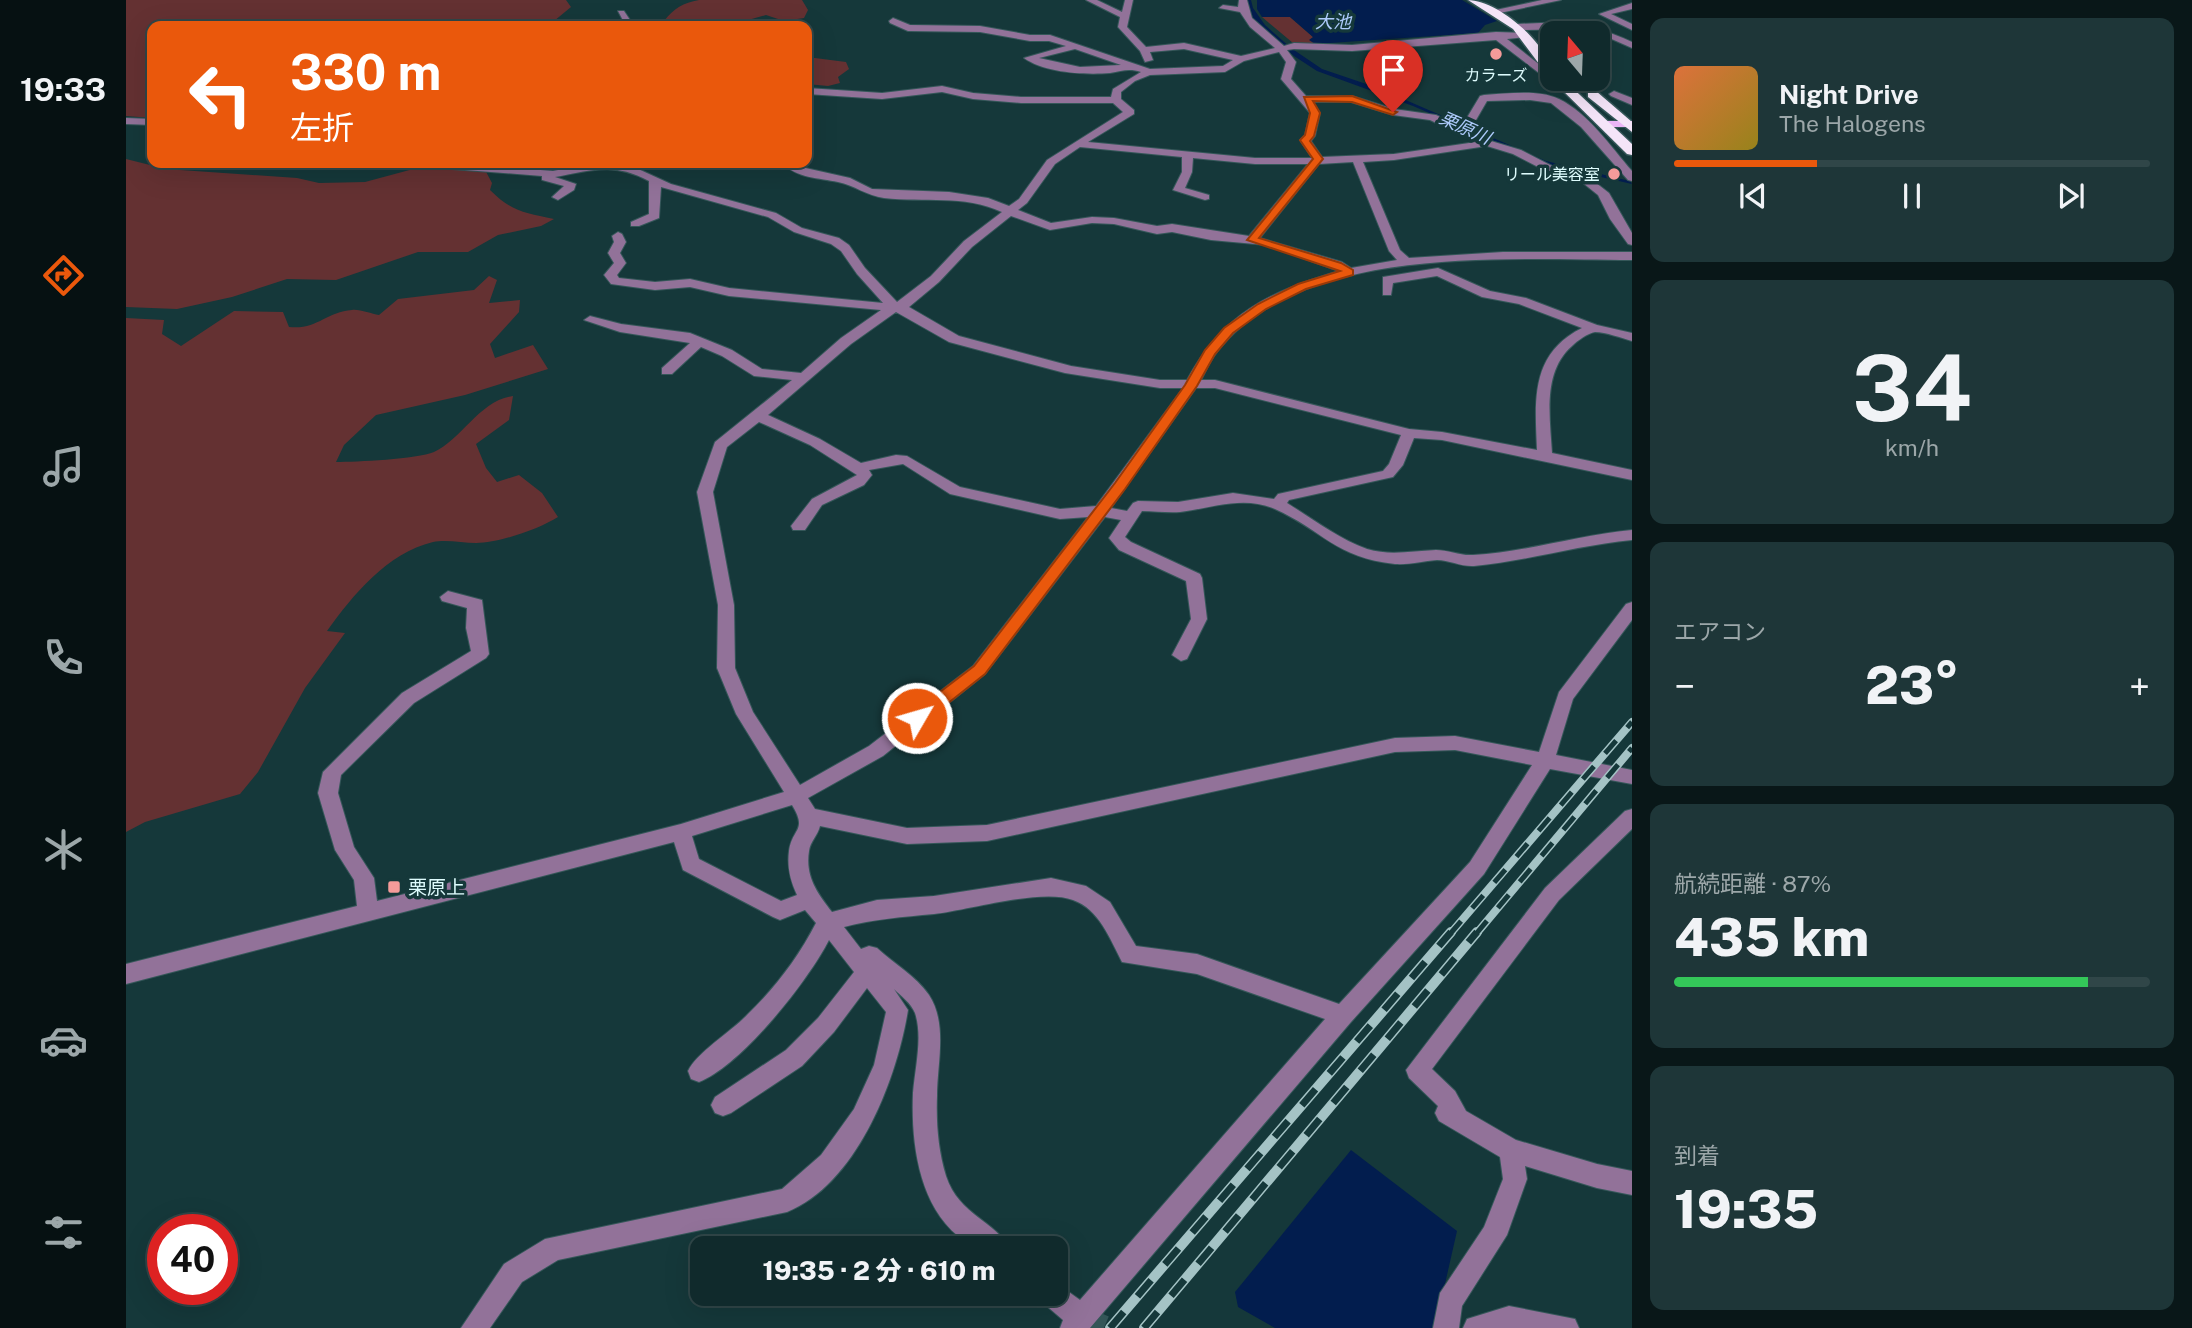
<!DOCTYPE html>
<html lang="ja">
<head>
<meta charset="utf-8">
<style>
	body { margin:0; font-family:"Public Sans","Noto Sans JP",sans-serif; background:#1e3638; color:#f1f3f6; height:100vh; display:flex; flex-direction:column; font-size:26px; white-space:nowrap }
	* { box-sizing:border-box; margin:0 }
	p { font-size:23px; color:#9ca7a9 }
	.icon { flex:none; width:38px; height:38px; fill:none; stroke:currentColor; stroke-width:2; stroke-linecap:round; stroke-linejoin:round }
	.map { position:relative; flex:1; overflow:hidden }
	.panel { display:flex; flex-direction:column; gap:18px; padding:18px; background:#091718; width:560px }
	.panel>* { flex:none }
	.guide { position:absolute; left:21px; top:21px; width:665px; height:147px; border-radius:14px; box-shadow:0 7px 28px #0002,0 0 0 2px #304648; background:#ea580c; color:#fff; overflow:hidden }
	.needle { width:46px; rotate:341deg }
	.tools { position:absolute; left:1414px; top:21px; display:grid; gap:14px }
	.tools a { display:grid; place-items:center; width:70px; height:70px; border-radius:14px; background:#102a2c; box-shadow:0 7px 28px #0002,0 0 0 2px #304648; font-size:35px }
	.speed { position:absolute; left:21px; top:1214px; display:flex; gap:14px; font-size:35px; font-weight:700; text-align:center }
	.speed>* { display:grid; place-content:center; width:91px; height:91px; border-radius:50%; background:#102a2c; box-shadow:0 7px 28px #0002,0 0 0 2px #304648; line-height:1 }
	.speed .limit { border:10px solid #d22; background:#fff; color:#111 }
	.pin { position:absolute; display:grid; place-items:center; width:60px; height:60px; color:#fff; margin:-72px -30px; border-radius:50% 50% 50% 0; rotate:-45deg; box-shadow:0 0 7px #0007 }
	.pin .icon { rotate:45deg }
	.me { position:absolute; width:77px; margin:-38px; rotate:52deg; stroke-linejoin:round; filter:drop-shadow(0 0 5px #0008) }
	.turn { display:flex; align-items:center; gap:24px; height:147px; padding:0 28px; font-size:32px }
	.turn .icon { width:91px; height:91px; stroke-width:2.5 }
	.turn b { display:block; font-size:49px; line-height:60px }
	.big { font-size:52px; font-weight:800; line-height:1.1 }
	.panel .card { flex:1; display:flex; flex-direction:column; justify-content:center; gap:10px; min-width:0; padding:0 24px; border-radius:14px; background:#1e3638 }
	.panel .dial { align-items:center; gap:0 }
	.dial b { font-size:91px; line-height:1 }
	.song { display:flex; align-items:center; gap:21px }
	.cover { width:84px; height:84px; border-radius:10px; background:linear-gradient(135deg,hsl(20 70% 55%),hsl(50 70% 35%)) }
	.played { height:7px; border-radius:4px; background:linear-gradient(90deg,#ea580c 30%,#304648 30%) }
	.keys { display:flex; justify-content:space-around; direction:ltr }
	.heat { display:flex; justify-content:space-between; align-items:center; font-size:38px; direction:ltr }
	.charge { height:10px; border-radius:5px; background:linear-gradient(90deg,#34c759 87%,#304648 0) }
	.trip { position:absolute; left:564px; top:1236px; width:378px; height:70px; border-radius:14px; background:#102a2c; box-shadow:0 7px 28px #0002,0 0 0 2px #304648; font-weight:800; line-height:70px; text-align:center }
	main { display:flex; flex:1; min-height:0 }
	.menu { display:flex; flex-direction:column; width:126px; justify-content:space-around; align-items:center; background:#061112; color:#9ca7a9 }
	.menu .icon { width:49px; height:49px }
	.menu .active { color:#ea580c }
	.menu b { font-size:32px; color:#f1f3f6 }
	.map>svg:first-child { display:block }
	.green { fill:#643132 }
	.water { fill:#021d4e }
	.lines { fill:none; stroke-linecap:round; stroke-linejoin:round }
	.minor-tunnel { stroke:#335557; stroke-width:24; stroke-dasharray:24 11; stroke-linecap:butt }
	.minor-casing { stroke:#355759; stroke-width:2 }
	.major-casing { stroke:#355759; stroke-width:2 }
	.highway-casing { stroke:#355759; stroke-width:3 }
	.minor { fill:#927299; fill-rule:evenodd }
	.major { fill:#ebb5f7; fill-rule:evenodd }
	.highway { fill:#f4e4f8; fill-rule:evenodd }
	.rail-far1-casing { stroke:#a4c3c5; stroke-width:8 }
	.rail-casing { stroke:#a4c3c5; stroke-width:10 }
	.rail-far1 { stroke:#15383a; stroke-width:5; stroke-dasharray:17; stroke-linecap:butt }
	.rail { stroke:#15383a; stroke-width:7; stroke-dasharray:21; stroke-linecap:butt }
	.route { fill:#ea580c; stroke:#983908; stroke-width:2 }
	.poi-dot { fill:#f59b9a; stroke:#15383a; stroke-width:2.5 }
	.labels { text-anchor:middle; stroke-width:7; stroke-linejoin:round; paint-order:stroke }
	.far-poi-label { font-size:16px; fill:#defcfd; stroke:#15383a }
	.far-water-label { font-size:18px; font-style:italic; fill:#adcafb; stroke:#15383a }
	.poi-label { font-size:19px; fill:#defcfd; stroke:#15383a; text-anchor:start }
</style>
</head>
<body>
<main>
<nav class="menu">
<b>19:33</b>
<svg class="icon active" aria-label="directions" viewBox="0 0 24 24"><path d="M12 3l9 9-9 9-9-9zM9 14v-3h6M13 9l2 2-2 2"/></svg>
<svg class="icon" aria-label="music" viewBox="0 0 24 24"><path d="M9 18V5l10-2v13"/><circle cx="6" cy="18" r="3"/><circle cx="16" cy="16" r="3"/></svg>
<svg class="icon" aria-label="phone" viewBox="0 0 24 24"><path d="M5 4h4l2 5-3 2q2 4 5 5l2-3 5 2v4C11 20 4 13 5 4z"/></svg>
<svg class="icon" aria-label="climate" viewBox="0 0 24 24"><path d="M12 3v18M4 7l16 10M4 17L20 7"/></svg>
<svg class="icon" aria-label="car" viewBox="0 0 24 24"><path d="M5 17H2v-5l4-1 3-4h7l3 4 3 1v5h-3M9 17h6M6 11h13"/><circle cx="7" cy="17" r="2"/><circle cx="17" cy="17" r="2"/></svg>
<svg class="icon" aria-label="filters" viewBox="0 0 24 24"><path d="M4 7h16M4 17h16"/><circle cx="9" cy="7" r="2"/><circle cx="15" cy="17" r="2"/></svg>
</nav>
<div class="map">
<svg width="1506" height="1328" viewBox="0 0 1506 1328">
	<rect width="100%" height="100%" fill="#15383a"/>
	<g class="green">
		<polygon points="0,0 440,0 445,7 422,26 26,26 26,118 0,116"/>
		<path d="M573 0H676L682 10 678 18 658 21 640 15 601 26H549L538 21C548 8 557 3 573 0Z"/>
		<polygon points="1136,17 1164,17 1187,37 1189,44 1167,43"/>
		<polygon points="681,57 720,62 723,69 712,77 714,83 702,86 681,84"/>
		<path d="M0 159 40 169 171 178 193 183 239 182 291 168H358L366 183 364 190C386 212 399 213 428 219L415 226 372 235 342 252H292L210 280 161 279 106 297 51 309 0 307Z"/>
		<path d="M363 276 371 280 363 303 394 300 393 312 364 344 369 358 407 345 422 369 339 395 250 415 218 445 210 462C230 462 291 459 308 452 335 440 354 400 387 396L383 420 350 444 360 468 371 482 393 475 416 493 432 517C413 529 373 543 350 543 337 543 320 539 307 542 261 553 227 595 201 631L219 633 179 688 132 772 114 794 19 822 0 832V318L38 320 36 334 55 346 108 311 157 312 163 327C191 330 200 312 226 310 234 309 245 314 253 315L272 299 348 290Z"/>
	</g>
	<g class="water">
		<polygon points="1120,0 1125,0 1127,8 1139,25 1165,48 1196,69 1252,88 1420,161 1504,181 1506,184 1426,166 1287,106 1191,71 1168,56 1122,16"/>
		<polygon points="1131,0 1336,0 1371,21 1359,25 1352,33 1189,44 1183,40 1187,37 1164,17 1136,17 1131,9"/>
		<polygon points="1225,1150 1331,1231 1309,1328 1149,1328 1112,1307 1109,1292"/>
	</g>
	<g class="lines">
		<polyline class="minor-tunnel" points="956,1318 979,1328"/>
		<defs>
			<g id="minor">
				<path d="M960 0H971L996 12 999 0H1007L1001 27 1020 47 1058 43 1115 56 1149 48 1124 27 1114 12 1093 8 1097 5 1112 7 1113 0H1121L1126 18 1158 46 1168 43 1226 45 1370 32 1401 33V37L1381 39 1419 69 1426 70V76L1413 73 1370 40 1226 51 1168 49 1161 50 1170 62 1165 79 1180 96H1226L1268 109 1310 115 1329 124 1342 116 1354 96 1358 95C1381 94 1411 89 1433 99 1462 113 1485 147 1506 171V181L1502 180 1455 127 1425 103 1404 100 1361 101 1350 120 1338 128 1365 141 1395 150 1426 166 1465 179 1483 193 1506 233V245L1502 244 1484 219 1472 195 1457 183 1418 170 1387 154 1361 146 1268 160 1237 162 1274 250 1283 258 1377 252H1506V260C1382 260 1175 243 1091 352 1084 360 1080 371 1075 380H1089L1283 429 1316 432 1411 450C1409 400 1404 354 1456 328L1393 304 1356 297 1311 276 1267 283 1265 295H1257V277L1312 268 1364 291 1400 298 1471 325 1506 333V341C1495 338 1480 332 1469 332 1462 333 1451 341 1446 346 1416 372 1424 418 1426 453L1506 470V480L1316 440 1288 438 1277 465 1267 477 1163 500 1161 503C1187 519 1213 539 1241 549 1264 556 1286 551 1310 550 1322 550 1335 556 1347 555 1401 552 1452 535 1506 530V540C1453 545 1401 561 1348 566 1336 567 1323 560 1311 560 1297 561 1283 565 1269 564 1210 558 1196 530 1149 509 1118 495 1085 508 1054 512 1042 513 1029 511 1016 511L999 537 1005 542 1074 574 1076 578 1081 619 1061 659 1055 661 1046 655 1065 619 1060 581 993 550 983 538 995 520 979 517 859 674 757 756 682 798 689 809 781 828 861 825 1269 738 1329 736 1413 752 1433 692 1500 604 1506 602V620L1447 699 1430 755 1506 770V784L1424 769 1358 874 1225 1022 964 1328H934L937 1320 916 1302 912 1293H929V1282L954 1300 1199 1019 1071 974 996 962C984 939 973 909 947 900 916 888 843 910 808 914 777 917 748 919 718 927L735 949 743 946 751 948C767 963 790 976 803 995 822 1024 811 1064 811 1096 810 1122 812 1150 820 1176 833 1216 871 1221 882 1248 872 1248 859 1250 849 1248 844 1246 837 1240 832 1236 792 1203 785 1141 787 1093 789 1068 797 1037 789 1013 785 1003 775 996 768 989L782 1010C771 1079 731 1184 661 1212L432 1260 396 1282 364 1328H335L378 1264 419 1239 656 1189 695 1155 728 1109 748 1065 760 1012 741 988 708 1032 676 1066 605 1113 597 1116 589 1113 585 1105 589 1097 660 1050 692 1018 728 972 703 940C682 981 616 1065 573 1082L565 1079 562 1071C570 1053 606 1031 621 1015 649 988 672 958 690 923L679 910 654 920 647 917 557 870 548 842 0 984V964L231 906 228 880 209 850 192 793 197 772 276 693 345 651 340 628 341 608 316 601 314 597 322 591 356 600 363 654 360 658 288 703 215 775 212 793 228 847 248 878 251 901 555 824 658 792 610 714 591 668 592 605 571 492 589 442 666 380 628 376 596 356 575 347 546 374H536V368L564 343 494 332 458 320 464 316 495 324 564 333 606 350 636 369 675 373 715 338 755 310 603 296 564 287 529 290 485 284 478 275 488 263 482 253 488 242 486 236 492 232 496 234 500 242 494 253 500 263 491 275 493 278 529 282 564 279 603 288 757 303 731 274 715 251 705 244 668 232 642 217 535 187 533 218 513 226H505V222L523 214V181C488 162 466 170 429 177L450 184 448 190 432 200 426 197 438 186 416 180V176L287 166 282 163H325L427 171 468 163H499L545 184 650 213 676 228 713 238 723 245 739 268 771 302 805 276 838 241 876 212C837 194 799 203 758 198 741 196 728 185 712 182 694 178 669 178 657 163H668L675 167 724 178 746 189 823 192 862 198 883 206 893 199 921 160 997 112 987 103H895L847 99 816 92 756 99 681 94V88L756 93 816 86 847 93 895 97H985L987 89 1015 72C1003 68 996 71 984 73 959 75 919 73 898 58L940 46 923 41H904L854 32 782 31 764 23 763 21 767 18 784 25 854 26 904 35H924L1024 69 1097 66 1107 60 1058 49 1024 52 1027 60 1019 62 1014 51 992 27 994 17ZM949 49 995 65 954 67 913 58ZM1153 52 1160 62 1155 79 1184 113 1179 135 1174 140 1186 158H1129L962 142 1008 114V110L995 99V92L1009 81 1024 75 1099 72 1118 61ZM1186 102H1225L1267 115 1304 120 1350 142 1268 154 1196 157 1185 141 1189 136 1194 113ZM954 147 1056 157V172L1047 190 1079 200 1083 199V195L1059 188 1066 172 1067 158 1129 164H1182L1123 236 1046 224 1031 226 988 218 966 217 925 223 892 210 901 203 929 164ZM1227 162 1263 251 1271 260 1225 268 1216 262 1134 238 1193 164ZM885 216 924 230 966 223 988 224 1031 234 1046 232 1085 240 1140 245 1213 271C1143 292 1097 313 1061 380H1034L945 366 833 336 783 307 813 282 846 247ZM770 312 823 342 939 373 1034 388H1057L970 506 934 509 834 487 781 456 770 455 735 463 694 439 642 415 725 344ZM1070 388H1089L1275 435 1263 464 1257 471 1152 494 1148 499 1107 493 1052 502 1012 501 1007 503 1001 511 985 508ZM633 422 684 445 731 475 686 499 665 526 667 530H679L696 505 738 485 746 475 743 470 777 464 824 494 934 519 962 517 847 666 743 746 674 785 627 712 609 668 608 605 587 492 601 447ZM1329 750 1406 765 1344 862 1213 1004 1071 954 1010 946 984 902 960 886 925 878 808 896 751 900 706 912C691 893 679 876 683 851 684 842 692 835 694 826L781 844 861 841 1269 752ZM666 805C682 831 666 828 663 851 661 867 664 880 671 895L655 901 573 859 566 836Z"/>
				<polygon points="1416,0 1435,0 1369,14 1365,11"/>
				<polygon points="1506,3 1506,9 1485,14 1506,24 1506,30 1473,14"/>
				<polygon points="492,11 498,11 508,26 500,26"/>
				<path d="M1438 22C1462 24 1484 32 1506 42V48L1472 33 1450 29 1391 30 1387 27 1391 24Z"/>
				<polygon points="1488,91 1506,98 1506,105 1485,96 1483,94"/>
				<polygon points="0,118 26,119 26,125 0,124"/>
				<polygon points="1506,809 1506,829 1433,900 1306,1069 1329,1091 1340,1111 1390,1140 1471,1164 1506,1171 1506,1195 1471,1188 1399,1166 1401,1179 1381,1235 1336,1306 1333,1328 1307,1328 1314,1293 1358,1227 1377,1179 1374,1157 1313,1121 1309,1113 1312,1106 1283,1078 1280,1070 1419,888 1499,811"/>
				<polygon points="1383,1306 1449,1319 1453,1328 1337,1328 1341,1319"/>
			</g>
			<polygon id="major" points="1506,121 1506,127 1480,127 1475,124 1480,121"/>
			<g id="highway">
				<path d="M1342 0C1372 0 1426 46 1426 77L1422 76 1387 29Z"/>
				<polygon points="1426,77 1437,79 1506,144 1506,155 1501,154 1427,81"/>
				<polygon points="1462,91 1470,91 1506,122 1506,132 1462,97"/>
			</g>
		</defs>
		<use href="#minor" class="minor-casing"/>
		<use href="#major" class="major-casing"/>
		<use href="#highway" class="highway-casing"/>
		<use href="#minor" class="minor"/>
		<use href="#major" class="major"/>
		<use href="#highway" class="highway"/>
		<defs>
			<g id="rail-far1">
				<polyline points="1324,934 1506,722"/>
				<polyline points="1350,934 1506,748"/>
			</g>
			<g id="rail">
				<polyline points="984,1328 1325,932"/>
				<polyline points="1018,1328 1351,932"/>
			</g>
		</defs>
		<use href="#rail-far1" class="rail-far1-casing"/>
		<use href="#rail" class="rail-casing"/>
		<use href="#rail-far1" class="rail-far1"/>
		<use href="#rail" class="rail"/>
	</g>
	<polygon class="route" points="1226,96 1271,112 1267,115 1226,102 1187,101 1194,113 1188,136 1184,141 1197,159 1133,238 1215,263 1227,270 1227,275 1180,289 1140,309 1107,333 1089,354 1071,386 999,489 859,674 797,723 785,723 783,718 785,714 848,666 989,483 1059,385 1079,350 1098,328 1132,304 1172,284 1214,271 1121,240 1187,159 1174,140 1179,135 1184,113 1178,97"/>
	<g class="poi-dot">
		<circle cx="1370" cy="54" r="7"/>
		<circle cx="1488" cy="174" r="7"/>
		<rect x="261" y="880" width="14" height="14" rx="3.5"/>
	</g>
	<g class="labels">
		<g class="far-poi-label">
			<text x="1370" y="81">カラーズ</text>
			<text x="1474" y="180" text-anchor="end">リール美容室</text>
		</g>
		<g class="far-water-label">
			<text x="1207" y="28">大池</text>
			<text transform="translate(1339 128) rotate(24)" y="6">栗原川</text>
		</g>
		<g class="poi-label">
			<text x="282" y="894">栗原上</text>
		</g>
	</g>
</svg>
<div class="tools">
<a><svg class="needle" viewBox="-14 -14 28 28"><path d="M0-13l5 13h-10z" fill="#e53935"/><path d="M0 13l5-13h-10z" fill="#9ca7a9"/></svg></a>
</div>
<div class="speed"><div class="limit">40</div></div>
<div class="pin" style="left:1267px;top:112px;background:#d93025"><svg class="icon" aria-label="arrive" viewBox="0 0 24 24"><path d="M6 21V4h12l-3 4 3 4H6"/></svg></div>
<svg class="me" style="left:791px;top:718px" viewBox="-20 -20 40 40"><circle r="17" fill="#ea580c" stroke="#fff" stroke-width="3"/><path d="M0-11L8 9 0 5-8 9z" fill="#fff"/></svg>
<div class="trip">19:35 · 2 分 · 610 m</div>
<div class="guide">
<div class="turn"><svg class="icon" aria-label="left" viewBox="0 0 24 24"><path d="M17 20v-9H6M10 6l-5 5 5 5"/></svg><div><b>330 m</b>左折</div></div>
</div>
</div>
<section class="panel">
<div class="card">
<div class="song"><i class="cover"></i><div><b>Night Drive</b><p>The Halogens</p></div></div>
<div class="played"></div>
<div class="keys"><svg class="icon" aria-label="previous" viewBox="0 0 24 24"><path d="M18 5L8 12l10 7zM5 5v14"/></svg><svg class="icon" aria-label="pause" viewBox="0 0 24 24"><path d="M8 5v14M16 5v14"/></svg><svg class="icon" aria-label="next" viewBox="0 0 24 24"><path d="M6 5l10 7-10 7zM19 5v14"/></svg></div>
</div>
<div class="card dial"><b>34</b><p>km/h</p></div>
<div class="card"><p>エアコン</p>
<div class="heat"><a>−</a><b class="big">23°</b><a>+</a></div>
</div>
<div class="card"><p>航続距離 · 87%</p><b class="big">435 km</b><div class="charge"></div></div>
<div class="card"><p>到着</p><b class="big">19:35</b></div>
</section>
</main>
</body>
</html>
